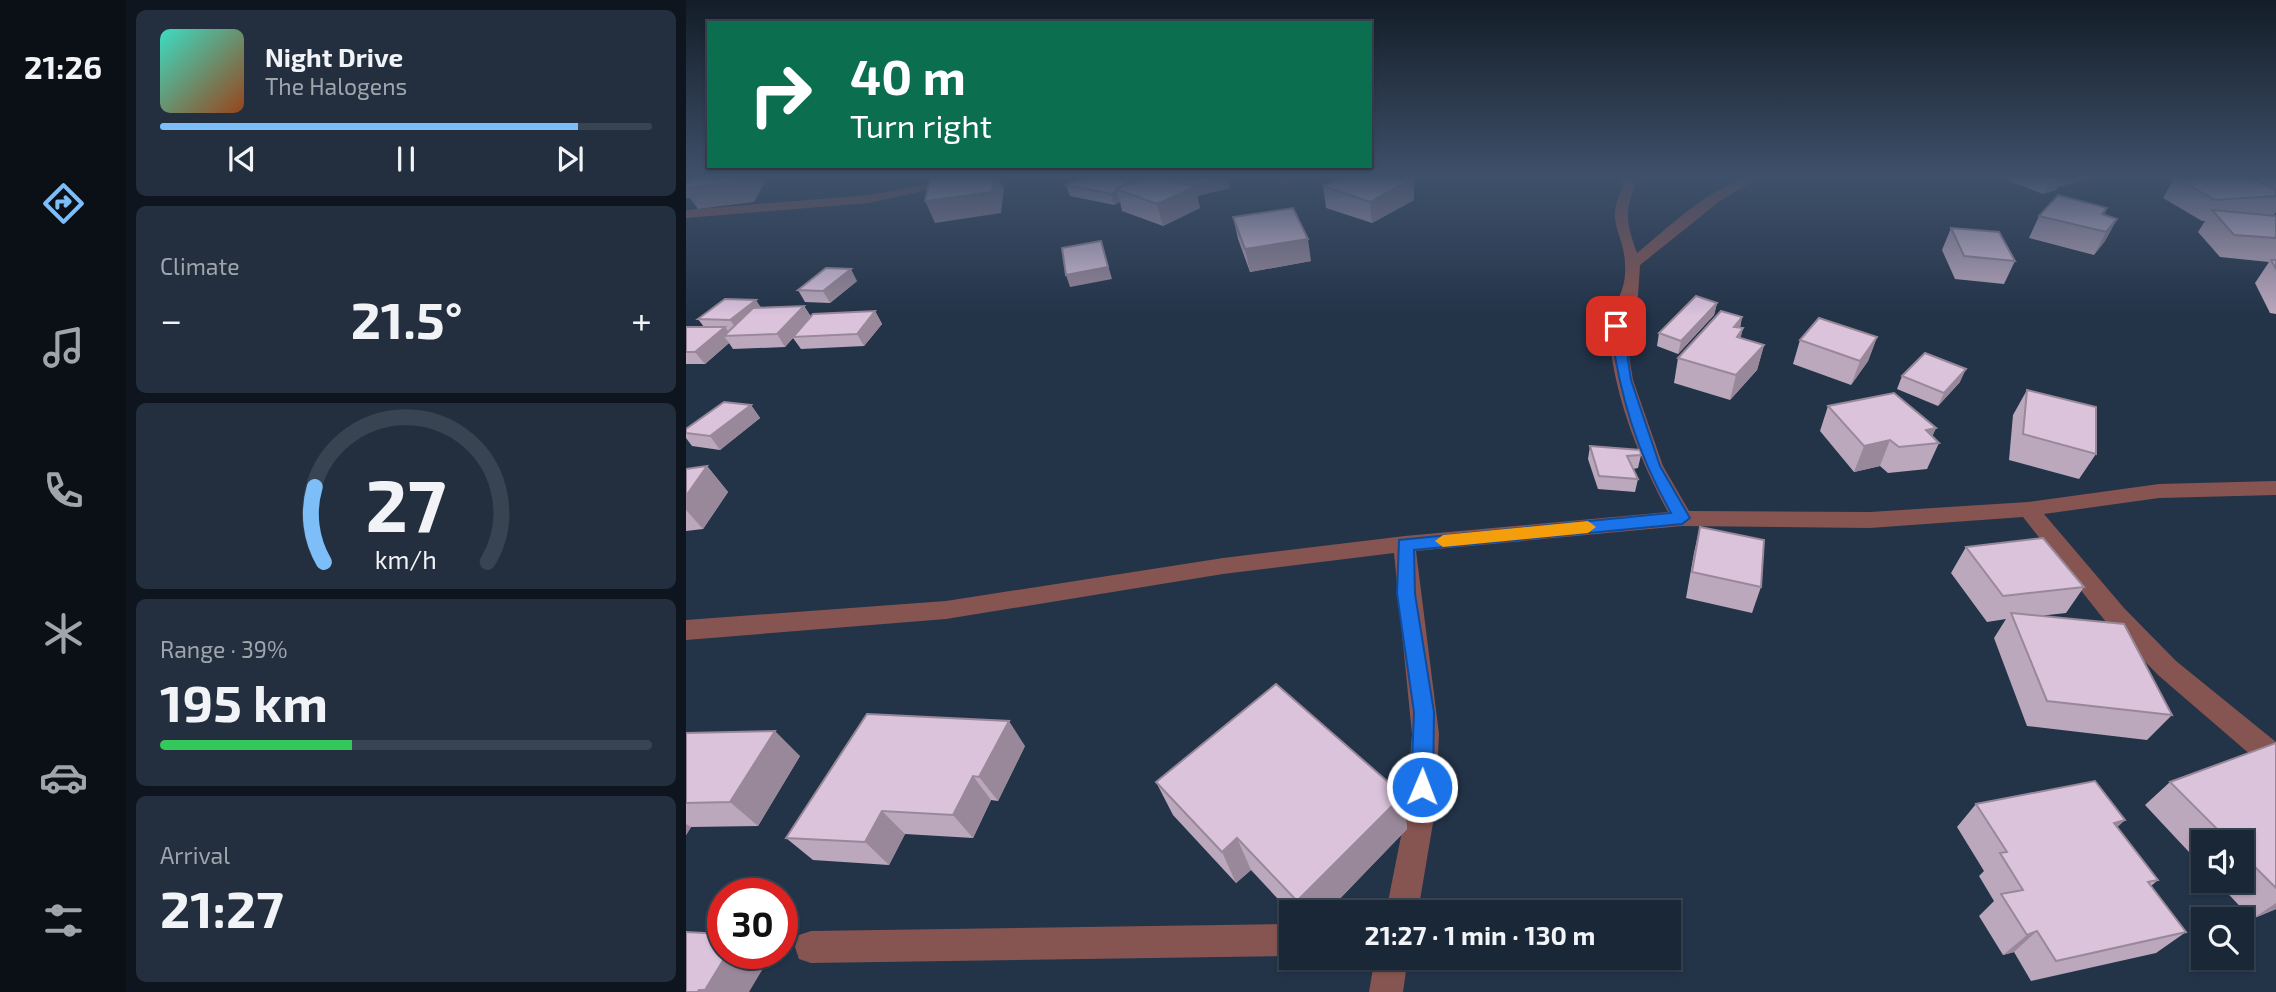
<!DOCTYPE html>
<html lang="en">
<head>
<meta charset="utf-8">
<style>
	body { margin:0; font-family:"Exo 2",sans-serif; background:#232f3f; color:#f1f3f6; height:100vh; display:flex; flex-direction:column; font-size:26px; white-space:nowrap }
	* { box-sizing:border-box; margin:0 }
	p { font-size:23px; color:#9fa5ad }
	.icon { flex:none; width:38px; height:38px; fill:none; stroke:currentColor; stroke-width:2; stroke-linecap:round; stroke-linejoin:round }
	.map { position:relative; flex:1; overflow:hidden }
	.details { display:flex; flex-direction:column; gap:10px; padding:10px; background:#0e151e; width:560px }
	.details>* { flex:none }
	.top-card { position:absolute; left:21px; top:21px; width:665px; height:147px; border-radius:0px; box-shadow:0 2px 5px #0004,0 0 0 2px #384452; background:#0b6e4f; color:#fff; overflow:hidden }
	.tools { position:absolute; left:1505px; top:830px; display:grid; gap:14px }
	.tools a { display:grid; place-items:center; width:63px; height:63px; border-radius:0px; background:#1a2737; box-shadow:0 2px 5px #0004,0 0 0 2px #384452; font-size:35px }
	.speed { position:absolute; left:21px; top:878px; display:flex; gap:14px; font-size:35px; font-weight:700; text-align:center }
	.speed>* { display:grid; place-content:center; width:91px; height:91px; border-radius:50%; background:#1a2737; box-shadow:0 2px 5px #0004,0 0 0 2px #384452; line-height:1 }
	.speed .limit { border:10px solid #d22; background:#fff; color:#111 }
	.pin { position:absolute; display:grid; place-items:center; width:60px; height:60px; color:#fff; margin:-30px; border-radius:14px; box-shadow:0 4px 10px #0006 }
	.me { position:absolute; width:77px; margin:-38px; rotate:1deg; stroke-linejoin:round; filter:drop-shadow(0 0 5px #0008) }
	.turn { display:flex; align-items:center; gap:24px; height:147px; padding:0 28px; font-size:32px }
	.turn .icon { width:91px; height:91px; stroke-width:2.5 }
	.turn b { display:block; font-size:49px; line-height:60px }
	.big { font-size:52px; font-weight:700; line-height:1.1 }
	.details .card { flex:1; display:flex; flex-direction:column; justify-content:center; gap:10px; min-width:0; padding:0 24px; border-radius:10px; background:#232f3f }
	.details .dial { align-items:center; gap:0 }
	.dial svg { height:182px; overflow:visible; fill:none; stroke:#384452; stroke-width:7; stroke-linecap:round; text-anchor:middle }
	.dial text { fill:#f1f3f6; stroke:none }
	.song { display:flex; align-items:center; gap:21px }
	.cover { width:84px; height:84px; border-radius:10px; background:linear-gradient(135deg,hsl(170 70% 55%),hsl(20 70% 35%)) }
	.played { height:7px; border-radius:4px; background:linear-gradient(90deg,#7dbef9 85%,#384452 85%) }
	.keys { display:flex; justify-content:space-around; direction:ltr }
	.heat { display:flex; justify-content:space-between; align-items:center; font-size:38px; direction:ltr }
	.charge { height:10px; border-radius:5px; background:linear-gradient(90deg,#34c759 39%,#384452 0) }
	.trip { position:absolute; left:593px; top:900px; width:402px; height:70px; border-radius:0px; background:#1a2737; box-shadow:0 2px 5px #0004,0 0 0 2px #384452; font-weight:700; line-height:70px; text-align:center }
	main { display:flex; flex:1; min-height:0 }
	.menu { display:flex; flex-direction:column; width:126px; justify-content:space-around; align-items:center; background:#0a1016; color:#9fa5ad }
	.menu .icon { width:49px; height:49px }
	.menu .active { color:#7dbef9 }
	.menu b { font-size:32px; color:#f1f3f6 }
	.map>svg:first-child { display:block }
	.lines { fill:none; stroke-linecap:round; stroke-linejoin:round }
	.minor { fill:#865551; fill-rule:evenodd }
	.wall { fill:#bca8bd }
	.shaded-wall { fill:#99889a }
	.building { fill:#dbc3dc; stroke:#99889a; stroke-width:2 }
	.route { fill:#1a73e8; stroke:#114b97; stroke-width:2 }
	.slow { fill:#f59e0b }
</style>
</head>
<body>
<main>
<nav class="menu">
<b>21:26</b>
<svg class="icon active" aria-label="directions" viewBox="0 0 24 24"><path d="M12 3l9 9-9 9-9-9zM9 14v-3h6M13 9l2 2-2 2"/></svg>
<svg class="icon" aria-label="music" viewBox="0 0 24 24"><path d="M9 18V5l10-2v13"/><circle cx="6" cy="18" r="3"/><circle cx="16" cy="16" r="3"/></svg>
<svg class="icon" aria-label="phone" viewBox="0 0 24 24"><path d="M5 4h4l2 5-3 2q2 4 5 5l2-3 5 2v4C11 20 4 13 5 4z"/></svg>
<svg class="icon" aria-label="climate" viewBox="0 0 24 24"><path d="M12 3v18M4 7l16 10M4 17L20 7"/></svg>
<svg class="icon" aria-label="car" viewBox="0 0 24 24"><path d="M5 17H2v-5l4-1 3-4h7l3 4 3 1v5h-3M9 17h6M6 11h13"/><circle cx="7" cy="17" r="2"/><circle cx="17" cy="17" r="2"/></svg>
<svg class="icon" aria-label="filters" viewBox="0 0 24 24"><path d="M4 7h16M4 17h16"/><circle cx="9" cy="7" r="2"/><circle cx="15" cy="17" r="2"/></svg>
</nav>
<section class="details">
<div class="card">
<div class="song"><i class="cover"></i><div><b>Night Drive</b><p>The Halogens</p></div></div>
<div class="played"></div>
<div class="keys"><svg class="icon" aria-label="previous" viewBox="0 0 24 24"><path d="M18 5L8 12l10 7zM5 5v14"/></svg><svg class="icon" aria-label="pause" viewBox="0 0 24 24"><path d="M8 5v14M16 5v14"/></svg><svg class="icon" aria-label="next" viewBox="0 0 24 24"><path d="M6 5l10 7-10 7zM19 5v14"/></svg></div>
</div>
<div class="card"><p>Climate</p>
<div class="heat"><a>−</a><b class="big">21.5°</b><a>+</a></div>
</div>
<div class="card dial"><svg viewBox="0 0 100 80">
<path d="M14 69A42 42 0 1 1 86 69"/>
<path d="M14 69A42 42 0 0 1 10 36" stroke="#7dbef9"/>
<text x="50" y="56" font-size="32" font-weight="700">27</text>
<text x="50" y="72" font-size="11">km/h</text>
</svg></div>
<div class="card"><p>Range · 39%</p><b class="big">195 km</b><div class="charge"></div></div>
<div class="card"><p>Arrival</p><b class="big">21:27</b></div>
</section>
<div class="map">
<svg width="1590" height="992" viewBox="0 0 1590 992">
	<rect width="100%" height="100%" fill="#233449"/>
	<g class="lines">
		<g class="minor">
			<polygon points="272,178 295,178 183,203 0,218 0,210 183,195"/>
			<polygon points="587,178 604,178 605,180 599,184"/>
			<path d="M934 178H946L949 188C937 213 942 227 951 253 980 230 1035 175 1072 178L1034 201 954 265 952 296 938 326 947 380 977 466 1003 511 1184 512 1342 502 1473 484 1590 481V495L1473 498 1358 514 1438 608 1490 661 1590 742V772L1580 768 1472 675 1420 622 1337 517 1184 528 996 526 730 551 753 734 749 811 732 912H700L720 811 726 734 708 553 537 574 260 619 0 640V620L260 601 537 558 719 536 982 512C955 462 933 408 925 352 924 344 921 333 922 325 927 303 941 293 939 264 938 232 918 222 937 188Z"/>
			<polygon points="606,924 606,956 125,963 113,959 109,947 113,935 125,931"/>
			<polygon points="689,957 722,957 717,992 683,992"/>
		</g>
	</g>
	<g class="wall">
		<polygon points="727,178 728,200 686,223 640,208 637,186"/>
		<polygon points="1315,178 1402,178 1401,179 1372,187 1370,190 1357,194"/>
		<polygon points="1488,178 1566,178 1573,181 1575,178 1590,178 1590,212 1587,216 1590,216 1590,314 1584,313 1569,283 1583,262 1534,257 1512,232 1519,221 1516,221 1477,198"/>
		<polygon points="448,180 448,181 544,188 511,196 514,208 477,226 436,211 434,202 428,205 384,196 380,185"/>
		<polygon points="1421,208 1418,215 1431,219 1419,241 1408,255 1343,238 1353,216"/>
		<polygon points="547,217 625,261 564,272 552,239"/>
		<polygon points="1265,228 1329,261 1318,284 1269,279 1256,250"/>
		<polygon points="171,281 144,303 119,302 112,290"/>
		<polygon points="1031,303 1028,315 992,354 971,346 973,333"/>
		<polygon points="118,306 125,317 189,311 196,324 178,346 115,349 107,338 99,347 47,349 43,343 19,364 0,364 0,327 18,327 12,319 75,307"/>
		<polygon points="1056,317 1054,328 1057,328 1054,338 1078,345 1071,370 1044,400 988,383 992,358"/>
		<polygon points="1191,337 1182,361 1165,385 1107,364 1114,340"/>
		<polygon points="1216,376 1274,382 1252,406 1211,389"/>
		<polygon points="1341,390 1410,454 1393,479 1323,460 1327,415"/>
		<polygon points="65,405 74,418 34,450 6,446 0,438 0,429"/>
		<polygon points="1142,406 1250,428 1246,436 1253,443 1241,469 1202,473 1194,466 1168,472 1134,431"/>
		<polygon points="904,446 955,455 952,468 947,469 952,479 949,492 912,489 902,459"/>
		<polygon points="21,466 42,492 17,529 0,531 0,469"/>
		<polygon points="1014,527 1075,587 1066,613 1000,598 1008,553"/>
		<polygon points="1280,547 1398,587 1380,613 1353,616 1486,715 1461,740 1341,726 1308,638 1320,619 1301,622 1265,573"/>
		<polygon points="0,733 114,756 72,826 5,827 0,835"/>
		<polygon points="1590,743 1590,909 1566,919 1529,880 1556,880 1556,842 1517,842 1517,867 1459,805 1484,782"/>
		<polygon points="339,746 312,801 305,800 287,838 219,834 203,865 127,860 100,838"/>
		<polygon points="470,782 717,795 721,829 641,912 606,912 606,914 565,870 550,883 487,815"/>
		<polygon points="1290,804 1439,820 1431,827 1472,880 1465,886 1500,932 1470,953 1345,981 1328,952 1317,955 1293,916 1308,901 1293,876 1298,871 1271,827"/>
	</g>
	<g class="shaded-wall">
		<polygon points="0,178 81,178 68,202 12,209 4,198 0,198"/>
		<polygon points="308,178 313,178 318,189 315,213 249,223 239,201"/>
		<polygon points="542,178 544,188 511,196 514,208 477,226 471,204 505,186"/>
		<polygon points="727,178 728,200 686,223 684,202"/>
		<polygon points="1377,178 1402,178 1401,179 1372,187"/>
		<polygon points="1375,179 1370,190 1357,194 1362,184"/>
		<polygon points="431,191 434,202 428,205 425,194"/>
		<polygon points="1431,219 1419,241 1408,255 1420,232"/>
		<polygon points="622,239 625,261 564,272 559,249"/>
		<polygon points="415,241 426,279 384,287 380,275"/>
		<polygon points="165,269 171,281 144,303 137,291"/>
		<polygon points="70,300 78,312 53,332 44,320"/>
		<polygon points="1031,303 1028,315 992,354 995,341"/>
		<polygon points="118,306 126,318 107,337 107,338 99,347 91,334"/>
		<polygon points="189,311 196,324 178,346 171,334"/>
		<polygon points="1056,317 1052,336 1057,328 1051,353 1048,327"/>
		<polygon points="39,327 46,336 38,336 43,343 19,364 9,352"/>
		<polygon points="1191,337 1182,361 1165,385 1174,361"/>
		<polygon points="1078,345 1071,370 1044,400 1050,375"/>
		<polygon points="1280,369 1274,382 1252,406 1258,393"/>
		<polygon points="65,405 74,418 34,450 24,436"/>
		<polygon points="1250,428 1243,444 1240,430"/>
		<polygon points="1204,440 1194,466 1168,472 1178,446"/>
		<polygon points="21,466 42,492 17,529 0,510 0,496"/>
		<polygon points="323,721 339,746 312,801 293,777"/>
		<polygon points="89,731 114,756 72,826 44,802"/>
		<polygon points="287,776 305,800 287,838 267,815"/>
		<polygon points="717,795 721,829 641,912 615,912 611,901"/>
		<polygon points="196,811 219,834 203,865 179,842"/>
		<polygon points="1439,820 1414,843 1428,823"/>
		<polygon points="0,824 5,827 0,835"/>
		<polygon points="551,838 565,870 550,883 536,852"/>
		<polygon points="1590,903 1590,909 1566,919"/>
		<polygon points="1351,931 1328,952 1317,955 1341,935"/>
		<polygon points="41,954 83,954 85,955 63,992 18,992"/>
	</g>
	<g class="building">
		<polygon points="5,178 57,178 55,181 0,188 0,185"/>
		<polygon points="244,178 308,178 306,192 239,201"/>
		<polygon points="399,178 442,178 448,180 430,189 431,191 425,194 380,185"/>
		<polygon points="457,178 483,178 509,187 471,204 430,189"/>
		<polygon points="489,178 541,178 506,186 486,179"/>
		<polygon points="655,178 727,178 684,202 637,186"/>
		<polygon points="1347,178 1371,178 1375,179 1362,184"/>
		<polygon points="1490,178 1566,178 1590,190 1590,196 1529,200"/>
		<polygon points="1372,195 1421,208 1416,214 1431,219 1420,232 1353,216"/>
		<polygon points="607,208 622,239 559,249 547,217"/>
		<polygon points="1526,210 1590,216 1590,238 1548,235"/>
		<polygon points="1265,228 1313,232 1329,261 1278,256"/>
		<polygon points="415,241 422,267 380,275 376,248"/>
		<polygon points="1585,260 1590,260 1590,269"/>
		<polygon points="140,268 165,269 137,291 112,290"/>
		<polygon points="1010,296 1031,303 995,341 973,333"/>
		<polygon points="39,299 70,300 44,320 12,319"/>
		<polygon points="118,306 91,334 38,336 67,308"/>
		<polygon points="189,311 171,334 107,337 127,314"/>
		<polygon points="1035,311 1056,317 1048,327 1057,328 1051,337 1078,345 1050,375 992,358"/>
		<polygon points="1133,318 1191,337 1174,361 1114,340"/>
		<polygon points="0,327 39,327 9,352 0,352"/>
		<polygon points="1239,353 1280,369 1258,393 1216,376"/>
		<polygon points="1341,390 1410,407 1410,454 1337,434"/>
		<polygon points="1208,393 1250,428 1240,430 1253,443 1213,447 1204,440 1178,446 1142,406"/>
		<polygon points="38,402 65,405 24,436 0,433 0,429"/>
		<polygon points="904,446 954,450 955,455 941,456 952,479 913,476"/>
		<polygon points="21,466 0,496 0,469"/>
		<polygon points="1014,527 1078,540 1075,587 1006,572"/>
		<polygon points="1357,538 1398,587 1317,596 1280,547"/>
		<polygon points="1325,613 1438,624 1486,715 1361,701"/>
		<polygon points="590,684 717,795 611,901 551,838 536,852 470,782"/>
		<polygon points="181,714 323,721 293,777 287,776 267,815 196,811 179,842 100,838"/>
		<polygon points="89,731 44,802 0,803 0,733"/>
		<polygon points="1590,743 1590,888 1556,854 1556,842 1544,842 1484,782"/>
		<polygon points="1409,781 1439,820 1428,823 1472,880 1462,882 1500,932 1370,961 1351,931 1341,935 1315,894 1337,890 1314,853 1321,852 1290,804"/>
		<polygon points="0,932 37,934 37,954 41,954 19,990 13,990 12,992 0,992"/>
		<polygon points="13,990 49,992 12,992"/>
	</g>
	<linearGradient id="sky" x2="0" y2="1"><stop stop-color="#131d28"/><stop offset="0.56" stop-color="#3f506a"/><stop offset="1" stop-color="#3f506a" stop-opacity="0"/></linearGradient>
	<rect width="1590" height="316" fill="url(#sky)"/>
	<path class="route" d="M930 322 937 326 945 380 974 466 1004 518 996 524 728 550 729 594 748 712 747 787 744 794 736 797 729 794 725 787 728 712 711 594 713 540 985 513C950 451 934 396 924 326Z"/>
	<polygon class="slow" points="902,521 910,527 902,533 757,547 749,541 757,535"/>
</svg>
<div class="tools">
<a><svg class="icon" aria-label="sound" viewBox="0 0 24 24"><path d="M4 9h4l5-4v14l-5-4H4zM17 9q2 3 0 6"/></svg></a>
<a><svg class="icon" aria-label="search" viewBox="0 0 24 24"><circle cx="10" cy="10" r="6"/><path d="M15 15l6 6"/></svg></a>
</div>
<div class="speed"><div class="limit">30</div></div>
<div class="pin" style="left:930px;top:326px;background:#d93025"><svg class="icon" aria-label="arrive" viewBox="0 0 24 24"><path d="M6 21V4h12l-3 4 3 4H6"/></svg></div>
<svg class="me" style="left:736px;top:787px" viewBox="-20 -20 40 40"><circle r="17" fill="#1a73e8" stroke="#fff" stroke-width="3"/><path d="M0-11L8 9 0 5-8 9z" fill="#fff"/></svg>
<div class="trip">21:27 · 1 min · 130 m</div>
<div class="top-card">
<div class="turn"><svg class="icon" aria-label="right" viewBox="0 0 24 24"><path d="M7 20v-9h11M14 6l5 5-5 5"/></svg><div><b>40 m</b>Turn right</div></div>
</div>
</div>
</main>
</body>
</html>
